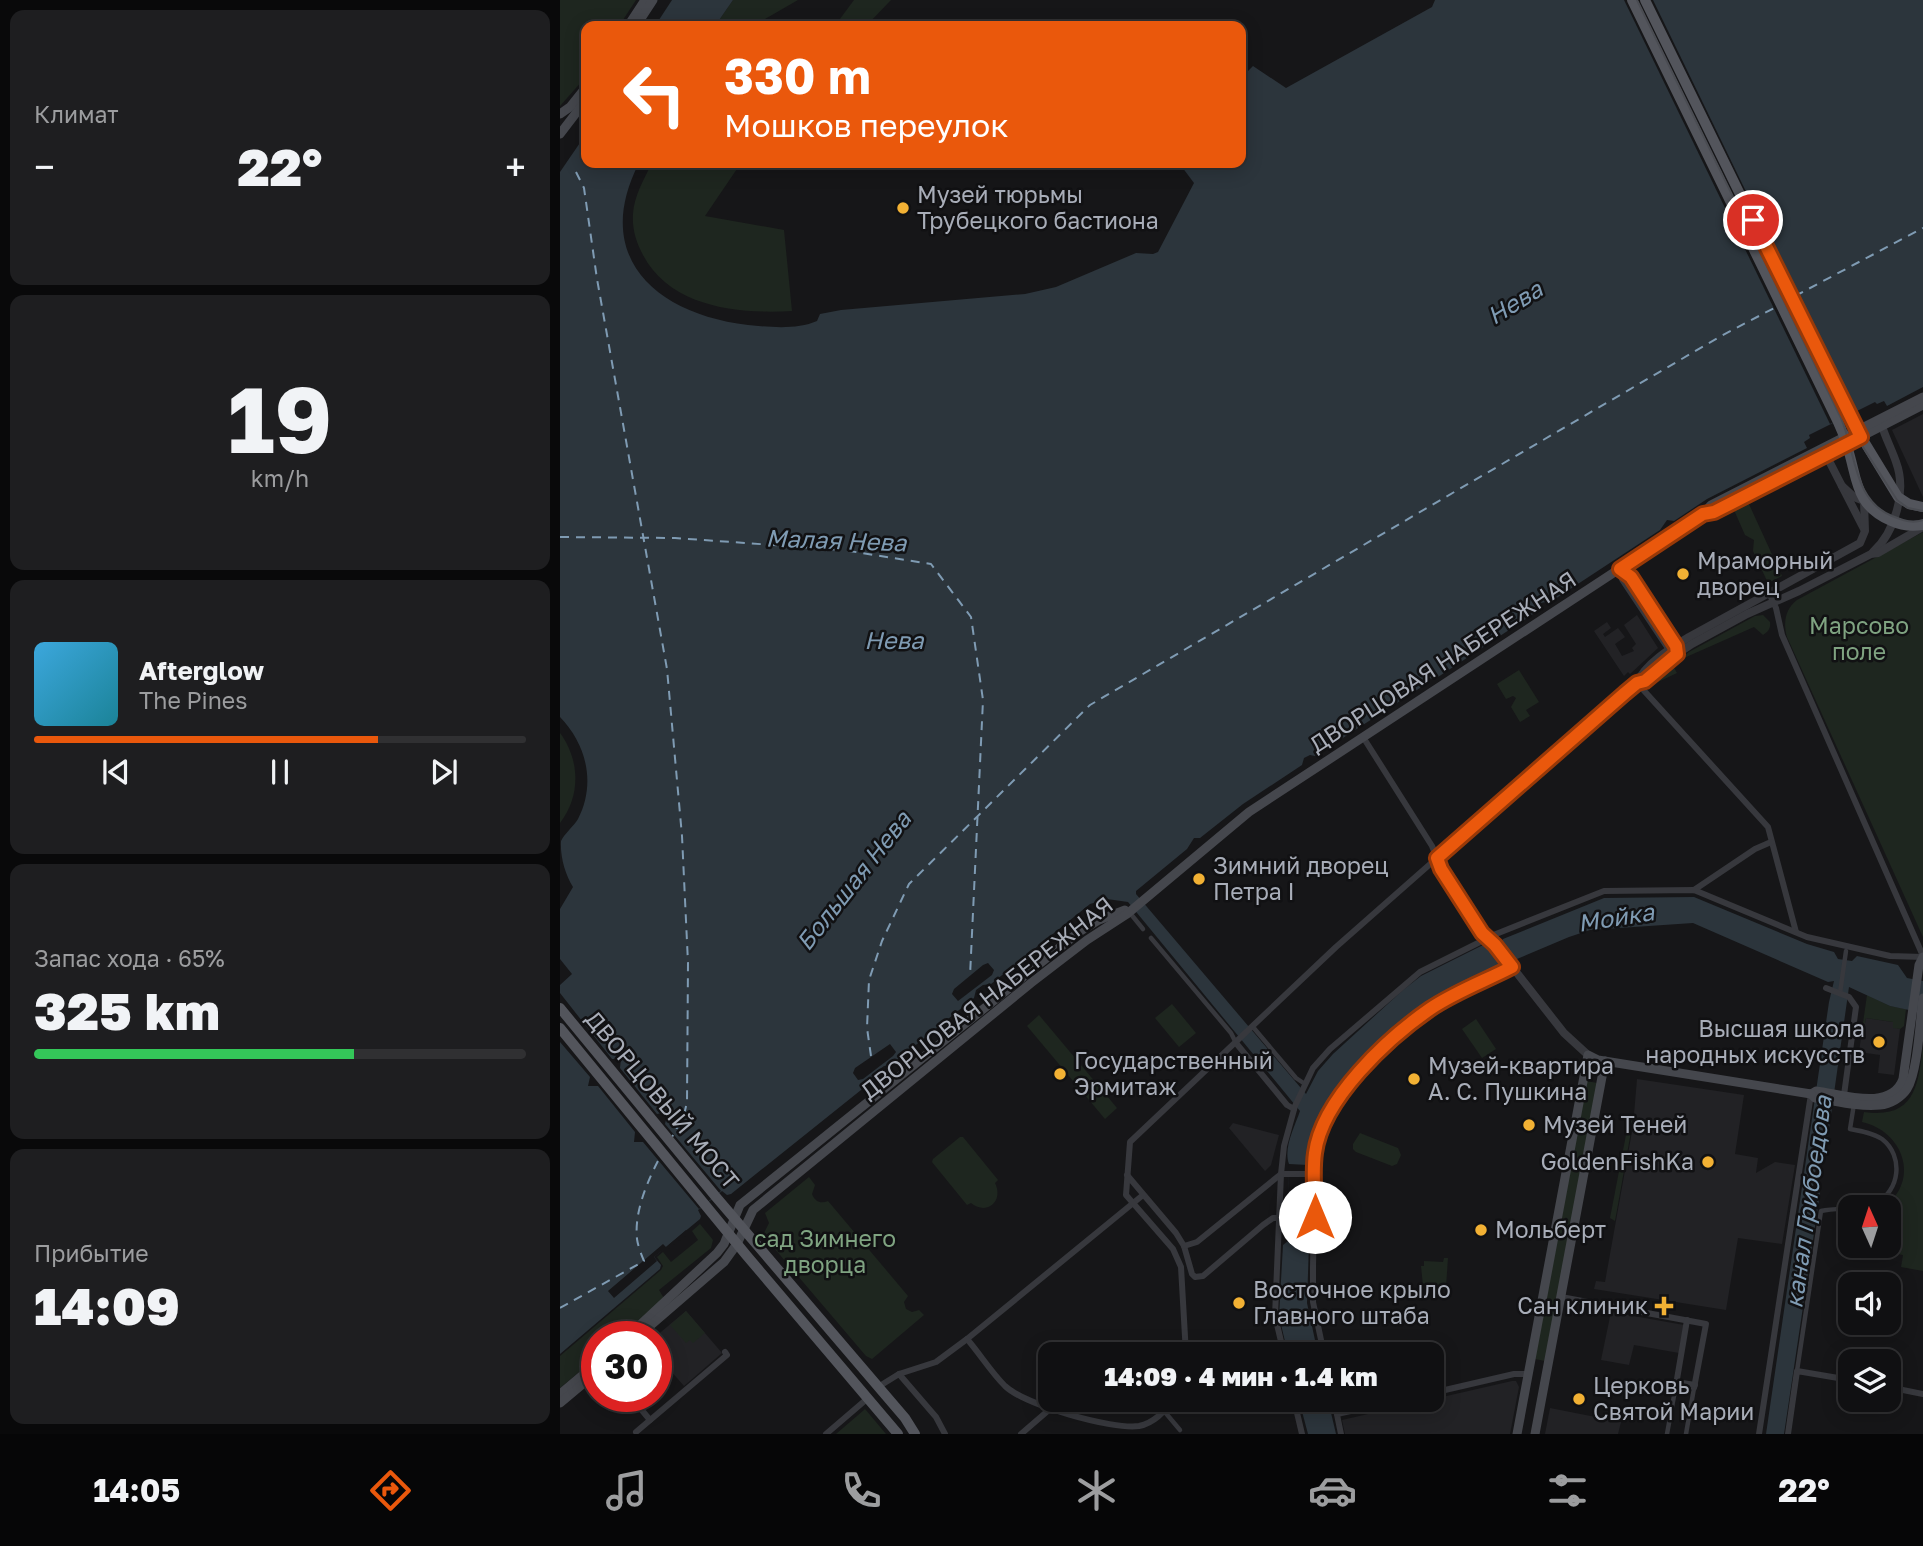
<!DOCTYPE html>
<html lang="ru">
<head>
<meta charset="utf-8">
<style>
	body { margin:0; font-family:"Golos Text",sans-serif; background:#1e1e20; color:#f1f3f6; height:100vh; display:flex; flex-direction:column; font-size:26px; white-space:nowrap }
	* { box-sizing:border-box; margin:0 }
	p { font-size:23px; color:#9c9d9f }
	.icon { flex:none; width:38px; height:38px; fill:none; stroke:currentColor; stroke-width:2; stroke-linecap:round; stroke-linejoin:round }
	.map { position:relative; flex:1; overflow:hidden }
	.sheet { display:flex; flex-direction:column; gap:10px; padding:10px; background:#09090a; width:560px }
	.sheet>* { flex:none }
	.guide { position:absolute; left:21px; top:21px; width:665px; height:147px; border-radius:14px; box-shadow:0 4px 18px #0003,0 0 0 2px #303032; background:#ea580c; color:#fff; overflow:hidden }
	.needle { width:46px; rotate:357deg }
	.fabs { position:absolute; left:1278px; top:1195px; display:grid; gap:14px }
	.fabs a { display:grid; place-items:center; width:63px; height:63px; border-radius:14px; background:#101012; box-shadow:0 4px 18px #0003,0 0 0 2px #303032; font-size:35px }
	.speed { position:absolute; left:21px; top:1321px; display:flex; gap:14px; font-size:35px; font-weight:700; text-align:center }
	.speed>* { display:grid; place-content:center; width:91px; height:91px; border-radius:50%; background:#101012; box-shadow:0 4px 18px #0003,0 0 0 2px #303032; line-height:1 }
	.speed .limit { border:10px solid #d22; background:#fff; color:#111 }
	.pin { position:absolute; display:grid; place-items:center; width:60px; height:60px; color:#fff; margin:-30px; border:4px solid #fff; border-radius:50%; box-shadow:0 2px 7px #0007 }
	.me { position:absolute; width:77px; margin:-38px; rotate:0deg; stroke-linejoin:round; filter:drop-shadow(0 0 5px #0008) }
	.turn { display:flex; align-items:center; gap:24px; height:147px; padding:0 28px; font-size:32px }
	.turn .icon { width:91px; height:91px; stroke-width:2.5 }
	.turn b { display:block; font-size:49px; line-height:60px }
	.big { font-size:52px; font-weight:800; line-height:1.1 }
	.sheet .tile { flex:1; display:flex; flex-direction:column; justify-content:center; gap:10px; min-width:0; padding:0 24px; border-radius:14px; background:#1e1e20 }
	.sheet .dial { align-items:center; gap:0 }
	.dial b { font-size:91px; line-height:1 }
	.song { display:flex; align-items:center; gap:21px }
	.cover { width:84px; height:84px; border-radius:10px; background:linear-gradient(135deg,hsl(200 70% 55%),hsl(190 70% 35%)) }
	.played { height:7px; border-radius:4px; background:linear-gradient(90deg,#ea580c 70%,#303032 70%) }
	.keys { display:flex; justify-content:space-around; direction:ltr }
	.heat { display:flex; justify-content:space-between; align-items:center; font-size:38px; direction:ltr }
	.charge { height:10px; border-radius:5px; background:linear-gradient(90deg,#34c759 65%,#303032 0) }
	.trip { position:absolute; left:478px; top:1342px; width:406px; height:70px; border-radius:14px; background:#101012; box-shadow:0 4px 18px #0003,0 0 0 2px #303032; font-weight:800; line-height:70px; text-align:center }
	.menu { display:flex; height:112px; justify-content:space-around; align-items:center; background:#060607; color:#9c9d9f }
	.menu .icon { width:49px; height:49px }
	.menu .active { color:#ea580c }
	.menu b { font-size:32px; color:#f1f3f6 }
	main { display:flex; flex:1; min-height:0 }
	.map>svg:first-child { display:block }
	.built { fill:#222225 }
	.green { fill:#1e261f }
	.water { fill:#2c353c }
	.pier { fill:#161618 }
	.lines { fill:none; stroke-linecap:round; stroke-linejoin:round }
	.ferry { stroke:#7f9bb3; stroke-width:2; stroke-dasharray:9 7; stroke-linecap:butt }
	.pedestrian { stroke:#37383d; stroke-width:4.5 }
	.minor { stroke:#37383d; stroke-width:6 }
	.tertiary { stroke:#37383d; stroke-width:8 }
	.secondary { stroke:#45474d; stroke-width:9 }
	.primary { stroke:#53555c; stroke-width:10 }
	.tram { stroke:#4a4c52; stroke-width:2 }
	.route-casing { stroke:#983908; stroke-width:18 }
	.route { stroke:#ea580c; stroke-width:12 }
	.poi-dot { fill:#f2b134; stroke:#111113; stroke-width:2.5 }
	.labels { text-anchor:middle; stroke-width:5; stroke-linejoin:round; paint-order:stroke }
	.poi-label { font-size:23px; fill:#a8adb8; stroke:#111113; text-anchor:start }
	.park-label { font-size:23px; fill:#7fa381; stroke:#111113 }
	.street-label { font-size:23px; fill:#a8adb8; stroke:#111113 }
	.water-label { font-size:24px; font-style:italic; fill:#7f9bb3; stroke:#111113 }
</style>
</head>
<body>
<main>
<section class="sheet">
<div class="tile"><p>Климат</p>
<div class="heat"><a>−</a><b class="big">22°</b><a>+</a></div>
</div>
<div class="tile dial"><b>19</b><p>km/h</p></div>
<div class="tile">
<div class="song"><i class="cover"></i><div><b>Afterglow</b><p>The Pines</p></div></div>
<div class="played"></div>
<div class="keys"><svg class="icon" aria-label="previous" viewBox="0 0 24 24"><path d="M18 5L8 12l10 7zM5 5v14"/></svg><svg class="icon" aria-label="pause" viewBox="0 0 24 24"><path d="M8 5v14M16 5v14"/></svg><svg class="icon" aria-label="next" viewBox="0 0 24 24"><path d="M6 5l10 7-10 7zM19 5v14"/></svg></div>
</div>
<div class="tile"><p>Запас хода · 65%</p><b class="big">325 km</b><div class="charge"></div></div>
<div class="tile"><p>Прибытие</p><b class="big">14:09</b></div>
</section>
<div class="map">
<svg width="1363" height="1434" viewBox="0 0 1363 1434">
	<rect width="100%" height="100%" fill="#161618"/>
	<g class="built">
		<polygon points="1363,414 1363,497 1332,430"/>
		<polygon points="1077,615 1098,648 1070,674 1068,672 1064,676 1034,631 1047,622 1051,628 1043,634 1045,637 1058,628 1065,637 1055,644 1062,656 1074,651 1072,648 1076,644 1064,625"/>
		<polygon points="1306,1018 1333,1022 1333,1027 1340,1029 1334,1075 1318,1073 1320,1055 1299,1052 1303,1023 1305,1023"/>
		<polygon points="1077,1079 1184,1095 1175,1154 1198,1158 1196,1173 1215,1162 1235,1165 1222,1244 1178,1238 1166,1310 1034,1289 1036,1281 1045,1282 1073,1126"/>
		<polygon points="673,1123 719,1135 711,1165 705,1171 669,1128"/>
		<polygon points="126,1311 162,1353 124,1386 96,1354 95,1337"/>
		<polygon points="1051,1312 1124,1325 1119,1353 1074,1345 1069,1365 1041,1360"/>
		<polygon points="952,1381 956,1381 959,1387 950,1434 785,1434 782,1420"/>
		<polygon points="990,1408 1061,1422 1058,1434 985,1434"/>
	</g>
	<g class="green">
		<polygon points="0,0 76,0 59,26 26,26 26,68 23,73 23,80 0,106"/>
		<polygon points="173,0 238,0 193,26 155,26"/>
		<polygon points="294,0 331,0 306,26 282,26 277,23"/>
		<path d="M92 163H181L145 216 224 230 232 311C179 314 111 308 83 255 76 242 72 229 73 214 74 196 84 179 92 163Z"/>
		<polygon points="1188,502 1222,576 1208,583 1193,551 1194,540 1185,535 1174,510"/>
		<path d="M1363 532V937L1227 637C1223 623 1225 609 1237 600Z"/>
		<path d="M1203 615 1210 622C1211 628 1208 632 1203 635L1194 627 1124 658 1114 668 1117 673 1096 683 1095 679 1129 652 1195 616Z"/>
		<polygon points="959,670 979,702 966,710 970,716 960,722 951,707 956,698 953,696 946,699 937,684"/>
		<path d="M0 733C20 760 21 796 0 823Z"/>
		<polygon points="1307,995 1330,1006 1346,1009 1344,1026 1340,1029 1333,1028 1333,1022 1306,1018 1305,1023 1303,1023"/>
		<polygon points="612,1004 636,1033 619,1047 595,1018"/>
		<polygon points="479,1015 557,1108 545,1119 467,1026"/>
		<polygon points="916,1019 936,1049 922,1058 902,1029"/>
		<path d="M1363 1046V1271L1341 1267 1343 1255 1295 1246H1328V1208L1324 1207C1361 1180 1343 1131 1302 1122L1304 1112C1355 1119 1358 1086 1363 1046Z"/>
		<polygon points="1027,1081 1037,1083 985,1361 975,1359"/>
		<polygon points="1070,1114 1073,1114 1072,1126 1055,1221 1050,1218"/>
		<polygon points="800,1133 838,1148 841,1155 837,1164 832,1166 796,1152 793,1149 793,1144"/>
		<path d="M400 1137H403L438 1180 435 1183C444 1201 427 1216 411 1203L407 1205 372 1162 373 1159Z"/>
		<path d="M249 1177 255 1185 252 1194C255 1202 261 1204 268 1201L348 1296 344 1302 346 1309 352 1312 359 1310 364 1315 312 1359 306 1356 203 1235 209 1223 205 1213Z"/>
		<polygon points="140,1224 153,1240 151,1248 99,1290 105,1300 61,1337 37,1337 37,1357 0,1388 0,1356 101,1270 103,1266 97,1257 103,1252 111,1262 138,1240 132,1231"/>
		<polygon points="884,1258 888,1258 886,1287 863,1286 861,1266 864,1266 864,1261 883,1262"/>
		<polygon points="126,1311 145,1333 133,1343 130,1340 126,1343 110,1325"/>
		<polygon points="305,1409 326,1434 276,1434 304,1410"/>
	</g>
	<g class="water">
		<polygon points="112,0 173,0 155,26 95,26"/>
		<path d="M875 0H1363V387L1327 406 1324 401 1317 404 1315 402 1249 435 1250 438 1244 442 1247 448 1147 499 1114 521 1107 520 1100 530 992 601 980 603 979 610 875 679 868 678 863 680 860 688 755 756 750 755 744 758 742 765 683 804 640 838H634L627 849 576 891V894L746 1094 758 1071 773 1054 843 990 861 976 923 945 930 948 941 943 943 939 1044 898 1134 897 1247 944 1274 952 1278 959 1292 961 1297 956 1338 965 1347 978 1363 981V1013L1330 1006 1289 987 1268 1136 1260 1140 1253 1187 1260 1193 1224 1434H1206L1269 1002 1274 981 1268 982 1133 923 1030 930 1009 937 957 959 952 957 941 962 938 968C915 979 887 988 866 1003 821 1036 747 1100 750 1162L747 1164 745 1241 749 1244 747 1303 758 1354H728L719 1316 723 1245 728 1241 729 1164C723 1148 735 1126 740 1111L568 902 547 899 530 904 431 984 423 985 416 990 414 998 331 1065 324 1066 317 1071 316 1078 171 1194 167 1195 162 1191 141 1208 138 1210 141 1216 140 1219 94 1257 101 1265 100 1269 0 1354V1042L23 1023 0 1038V985L12 974 0 959V909L13 887C5 874 0 856 1 841 5 833 13 827 18 819 36 784 27 745 0 717V172L26 134V163H79C31 257 96 314 188 325 209 327 237 330 257 321L260 314 281 310 465 294 496 287 576 253 593 254 598 252 634 183 619 163H681V78L693 66 726 88 872 7Z"/>
		<polygon points="739,1400 768,1400 776,1434 748,1434"/>
	</g>
	<g class="pier">
		<polygon points="1064,0 1093,0 1293,412 1270,424"/>
		<polygon points="428,963 434,970 432,975 398,1001 392,994 394,989 423,965"/>
		<polygon points="0,993 52,1059 61,1059 60,1068 97,1114 102,1113 107,1115 105,1124 161,1191 139,1209 83,1142 74,1142 75,1132 38,1086 28,1086 30,1077 0,1042"/>
		<polygon points="330,1044 336,1052 333,1056 303,1079 298,1080 293,1073 295,1068"/>
		<polygon points="729,1164 748,1165 746,1240 727,1240"/>
		<polygon points="126,1230 129,1233 105,1252 103,1250 94,1257 97,1261 54,1298 48,1291 103,1244 106,1247"/>
	</g>
	<g class="lines">
		<g class="ferry">
			<polyline points="16,172 24,188 37,279 107,669 122,836 128,963 127,1102 124,1115 112,1137"/>
			<polyline points="1235,296 1363,228"/>
			<polyline points="0,537 115,538 283,550 371,564 411,617 423,700 410,976"/>
			<polyline points="311,1056 307,1028 309,980 322,941 349,884 530,705 1161,336 1218,306"/>
			<path d="M0 1308 84 1261C81 1254 78 1246 77 1239 74 1211 88 1180 100 1157"/>
		</g>
		<g class="pedestrian">
			<polyline points="570,913 583,929"/>
			<polyline points="591,938 671,1033 676,1043"/>
			<polyline points="1280,993 1286,951"/>
			<polyline points="693,1027 736,1078 745,1084"/>
			<path d="M1237 1371 1261 1211C1279 1207 1300 1211 1316 1203 1340 1191 1344 1156 1322 1139 1313 1133 1301 1131 1290 1129L1294 1104"/>
			<polyline points="604,1411 620,1430"/>
			<polyline points="1107,1434 1116,1385"/>
			<polyline points="1126,1434 1134,1388"/>
		</g>
		<g class="minor">
			<polyline points="1209,593 1216,608 1222,635 1363,956"/>
			<polyline points="1077,683 1208,827 1236,932"/>
			<polyline points="1134,890 1195,849 1211,842"/>
			<polyline points="1266,988 1289,997 1296,1007 1284,1095"/>
			<polyline points="676,1043 727,1105 734,1109"/>
			<polyline points="567,1175 616,1233 624,1246 632,1274 635,1277 643,1276 703,1225 713,1218 755,1217"/>
			<path d="M583 1195 407 1339C420 1354 431 1372 445 1386 465 1405 552 1430 579 1426 594 1423 604 1412 613 1400"/>
			<polyline points="624,1246 637,1242 721,1174 755,1174"/>
			<polyline points="1001,1297 1146,1324 1134,1388"/>
			<polyline points="626,1354 621,1267 613,1249 566,1195 570,1142 776,947 877,858 872,846 803,737"/>
			<polyline points="724,1354 715,1316 721,1174 724,1146 735,1106 753,1068 770,1049 860,972 936,934 1044,891 1134,890 1247,937 1330,956 1363,957"/>
			<polyline points="764,1354 753,1302 753,1267 755,1152 763,1126 778,1101 812,1056 872,1007 952,967"/>
			<polyline points="339,1374 376,1417 385,1434"/>
			<polyline points="1116,1382 1135,1385"/>
			<polyline points="1116,1385 1127,1320"/>
			<polyline points="318,1387 339,1374 376,1362 407,1339"/>
			<polyline points="1328,1387 1363,1394"/>
			<polyline points="872,1393 954,1374 968,1374"/>
			<polyline points="70,1396 90,1420"/>
			<polyline points="734,1400 742,1434"/>
			<polyline points="774,1400 781,1434"/>
			<polyline points="777,1414 840,1400"/>
			<polyline points="76,1432 167,1355 165,1352"/>
			<polyline points="266,1434 308,1398"/>
			<polyline points="461,1434 490,1409"/>
			<polyline points="1199,1434 1251,1094"/>
			<polyline points="1228,1434 1237,1371 1290,1380"/>
		</g>
		<g class="tertiary">
			<polyline points="1266,455 1304,529"/>
			<path d="M1313 552C1335 532 1347 491 1336 462 1332 450 1326 439 1322 426"/>
			<polyline points="1060,569 1063,579 1111,651"/>
			<polyline points="1060,569 1071,577 1116,648"/>
			<path d="M1077 683C1085 664 1111 648 1129 637L1300 543 1305 531 1304 501 1294 497 1282 486"/>
			<polyline points="1028,1055 1004,1033 935,945 922,933 881,869 877,858 1070,689 1077,683 1085,681 1117,654 1132,644 1187,614 1239,591 1311,554 1318,553 1363,527"/>
		</g>
		<g class="secondary">
			<polyline points="68,26 85,0"/>
			<polyline points="76,26 93,0"/>
			<polyline points="0,114 10,107 26,87"/>
			<polyline points="0,134 26,100"/>
			<polyline points="1143,514 1154,512 1363,405"/>
			<path d="M1251 1094 1256 1091C1282 1094 1331 1112 1343 1079L1359 965 1363 957"/>
			<path d="M1251 1094 1255 1098C1276 1101 1298 1107 1320 1105 1330 1104 1341 1098 1347 1089 1358 1071 1360 1020 1363 998"/>
			<polyline points="67,1337 157,1253 164,1244 180,1205 519,932 539,920 565,910"/>
			<polyline points="77,1337 164,1262 177,1244 193,1210 471,983 527,940 567,914 689,812 1143,514 1151,505 1363,397"/>
			<polyline points="0,1394 37,1363"/>
			<polyline points="0,1403 37,1372"/>
			<polyline points="957,1434 1028,1055 1038,1060 1251,1094"/>
			<polyline points="975,1434 1045,1061"/>
		</g>
		<g class="primary">
			<path d="M1072 0 1277 420C1281 429 1285 437 1287 446 1298 479 1294 505 1331 521 1342 526 1351 527 1363 525"/>
			<polyline points="1085,0 1288,415 1338,497 1349,504 1363,507"/>
			<polyline points="0,1008 156,1197 345,1418 355,1434"/>
			<polyline points="0,1028 187,1256 338,1434"/>
		</g>
		<g class="tram">
			<path d="M1077 0 1281 418C1296 452 1293 500 1332 516 1343 520 1351 524 1363 520"/>
			<polyline points="1292,430 1337,500 1348,508 1363,511"/>
		</g>
	</g>
	<g class="lines">
		<defs>
			<path id="route" d="M755 1217C755 1196 752 1174 755 1153 762 1099 828 1038 870 1009 895 992 925 981 952 967L935 945 922 933 881 869 877 858 1065 693 1077 683 1085 681 1117 654 1116 646 1071 577 1060 569 1143 514 1154 512 1301 437 1193 220"/>
		</defs>
		<use href="#route" class="route-casing"/>
		<use href="#route" class="route"/>
	</g>
	<g class="poi-dot">
		<circle cx="343" cy="208" r="7"/>
		<circle cx="1123" cy="574" r="7"/>
		<circle cx="639" cy="879" r="7"/>
		<circle cx="1319" cy="1042" r="7"/>
		<circle cx="500" cy="1074" r="7"/>
		<circle cx="854" cy="1079" r="7"/>
		<circle cx="969" cy="1125" r="7"/>
		<circle cx="1148" cy="1162" r="7"/>
		<circle cx="921" cy="1230" r="7"/>
		<circle cx="679" cy="1303" r="7"/>
		<path d="M1100.5 1295.5h7v7h7v7h-7v7h-7v-7h-7v-7h7z"/>
		<circle cx="1019" cy="1399" r="7"/>
	</g>
	<g class="labels">
		<g class="poi-label">
			<text x="357" y="203">Музей тюрьмы<tspan x="357" dy="26">Трубецкого бастиона</tspan></text>
			<text x="1137" y="569">Мраморный<tspan x="1137" dy="26">дворец</tspan></text>
			<text x="653" y="874">Зимний дворец<tspan x="653" dy="26">Петра I</tspan></text>
			<text x="1305" y="1037" text-anchor="end">Высшая школа<tspan x="1305" dy="26">народных искусств</tspan></text>
			<text x="514" y="1069">Государственный<tspan x="514" dy="26">Эрмитаж</tspan></text>
			<text x="868" y="1074">Музей-квартира<tspan x="868" dy="26">А. С. Пушкина</tspan></text>
			<text x="983" y="1133">Музей Теней</text>
			<text x="1134" y="1170" text-anchor="end">GoldenFishKa</text>
			<text x="935" y="1238">Мольберт</text>
			<text x="693" y="1298">Восточное крыло<tspan x="693" dy="26">Главного штаба</tspan></text>
			<text x="1088" y="1314" text-anchor="end">Сан клиник</text>
			<text x="1033" y="1394">Церковь<tspan x="1033" dy="26">Святой Марии</tspan></text>
		</g>
		<g class="park-label">
			<text x="1299" y="634">Марсово<tspan x="1299" dy="26">поле</tspan></text>
			<text x="265" y="1247">сад Зимнего<tspan x="265" dy="26">дворца</tspan></text>
		</g>
		<g class="street-label">
			<text transform="translate(883 662) rotate(-33)" y="8">ДВОРЦОВАЯ НАБЕРЕЖНАЯ</text>
			<text transform="translate(427 998) rotate(-38)" y="8">ДВОРЦОВАЯ НАБЕРЕЖНАЯ</text>
			<text transform="translate(102 1100) rotate(50)" y="8">ДВОРЦОВЫЙ МОСТ</text>
		</g>
		<g class="water-label">
			<text transform="translate(955 303) rotate(-32)" y="8">Нева</text>
			<text transform="translate(276 541) rotate(2)" y="8">Малая Нева</text>
			<text x="334" y="649">Нева</text>
			<text transform="translate(294 881) rotate(-52)" y="8">Большая Нева</text>
			<text transform="translate(1056 918) rotate(-9)" y="8">Мойка</text>
			<text transform="translate(1249 1202) rotate(-82)" y="8">канал Грибоедова</text>
		</g>
	</g>
</svg>
<div class="fabs">
<a><svg class="needle" viewBox="-14 -14 28 28"><path d="M0-13l5 13h-10z" fill="#e53935"/><path d="M0 13l5-13h-10z" fill="#9c9d9f"/></svg></a>
<a><svg class="icon" aria-label="sound" viewBox="0 0 24 24"><path d="M4 9h4l5-4v14l-5-4H4zM17 9q2 3 0 6"/></svg></a>
<a><svg class="icon" aria-label="layers" viewBox="0 0 24 24"><path d="M12 4l9 5-9 5-9-5zM3 14l9 5 9-5"/></svg></a>
</div>
<div class="speed"><div class="limit">30</div></div>
<div class="pin" style="left:1193px;top:220px;background:#d93025"><svg class="icon" aria-label="arrive" viewBox="0 0 24 24"><path d="M6 21V4h12l-3 4 3 4H6"/></svg></div>
<svg class="me" style="left:755px;top:1217px" viewBox="-20 -20 40 40"><circle r="19" fill="#fff"/><path d="M0-13L10 11 0 6-10 11z" fill="#ea580c"/></svg>
<div class="trip">14:09 · 4 мин · 1.4 km</div>
<div class="guide">
<div class="turn"><svg class="icon" aria-label="left" viewBox="0 0 24 24"><path d="M17 20v-9H6M10 6l-5 5 5 5"/></svg><div><b>330 m</b>Мошков переулок</div></div>
</div>
</div>
</main>
<nav class="menu">
<b>14:05</b>
<svg class="icon active" aria-label="directions" viewBox="0 0 24 24"><path d="M12 3l9 9-9 9-9-9zM9 14v-3h6M13 9l2 2-2 2"/></svg>
<svg class="icon" aria-label="music" viewBox="0 0 24 24"><path d="M9 18V5l10-2v13"/><circle cx="6" cy="18" r="3"/><circle cx="16" cy="16" r="3"/></svg>
<svg class="icon" aria-label="phone" viewBox="0 0 24 24"><path d="M5 4h4l2 5-3 2q2 4 5 5l2-3 5 2v4C11 20 4 13 5 4z"/></svg>
<svg class="icon" aria-label="climate" viewBox="0 0 24 24"><path d="M12 3v18M4 7l16 10M4 17L20 7"/></svg>
<svg class="icon" aria-label="car" viewBox="0 0 24 24"><path d="M5 17H2v-5l4-1 3-4h7l3 4 3 1v5h-3M9 17h6M6 11h13"/><circle cx="7" cy="17" r="2"/><circle cx="17" cy="17" r="2"/></svg>
<svg class="icon" aria-label="filters" viewBox="0 0 24 24"><path d="M4 7h16M4 17h16"/><circle cx="9" cy="7" r="2"/><circle cx="15" cy="17" r="2"/></svg>
<b>22°</b>
</nav>
</body>
</html>
